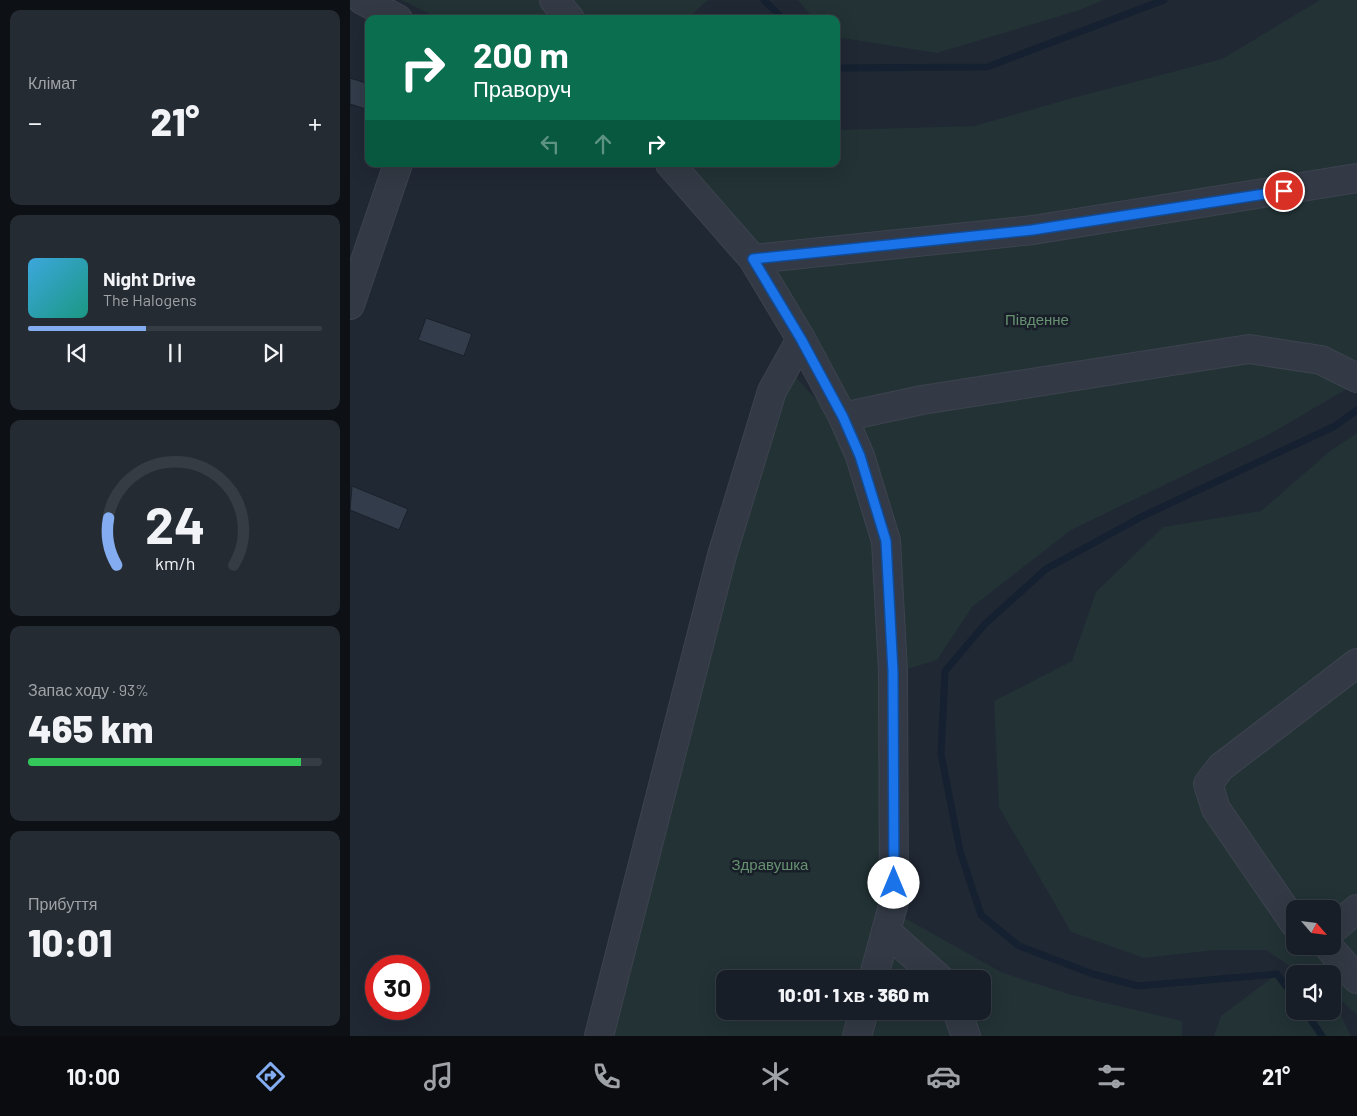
<!DOCTYPE html>
<html lang="uk">
<head>
<meta charset="utf-8">
<style>
	body { margin:0; font-family:Barlow,sans-serif; background:#252b33; color:#f1f3f6; height:100vh; display:flex; flex-direction:column; font-size:19px; white-space:nowrap }
	* { box-sizing:border-box; margin:0 }
	p { font-size:16px; color:#9fa2a7 }
	.icon { flex:none; width:28px; height:28px; fill:none; stroke:currentColor; stroke-width:2; stroke-linecap:round; stroke-linejoin:round }
	.map { position:relative; flex:1; overflow:hidden }
	.drawer { display:flex; flex-direction:column; gap:10px; padding:10px; background:#0d1015; width:350px }
	.drawer>* { flex:none }
	.banner { position:absolute; left:15px; top:15px; width:475px; height:152px; border-radius:10px; box-shadow:0 5px 20px #0002,0 0 0 1px #363c44; background:#0b6e4f; color:#fff; overflow:hidden }
	.needle { width:32px; rotate:118deg }
	.controls { position:absolute; left:936px; top:900px; display:grid; gap:10px }
	.controls a { display:grid; place-items:center; width:55px; height:55px; border-radius:10px; background:#181e27; box-shadow:0 5px 20px #0002,0 0 0 1px #363c44; font-size:25px }
	.speed { position:absolute; left:15px; top:955px; display:flex; gap:10px; font-size:25px; font-weight:700; text-align:center }
	.speed>* { display:grid; place-content:center; width:65px; height:65px; border-radius:50%; background:#181e27; box-shadow:0 5px 20px #0002,0 0 0 1px #363c44; line-height:1 }
	.speed .limit { border:8px solid #d22; background:#fff; color:#111 }
	.pin { position:absolute; display:grid; place-items:center; width:42px; height:42px; color:#fff; margin:-21px; border:2px solid #fff; border-radius:50%; box-shadow:0 1px 5px #0007 }
	.me { position:absolute; width:55px; margin:-28px; rotate:0deg; stroke-linejoin:round; filter:drop-shadow(0 0 4px #0008) }
	.turn { display:flex; align-items:center; gap:18px; height:105px; padding:0 25px; font-size:22px }
	.turn .icon { width:65px; height:65px; stroke-width:2.5 }
	.turn b { display:block; font-size:35px; line-height:42px }
	.lanes { display:flex; align-items:center; height:48px; padding:0 25px; background:#0003; justify-content:center; gap:25px; direction:ltr }
	.lanes .off { opacity:.35 }
	.big { font-size:38px; font-weight:800; line-height:1.1 }
	.drawer .tile { flex:1; display:flex; flex-direction:column; justify-content:center; gap:8px; min-width:0; padding:0 18px; border-radius:10px; background:#252b33 }
	.drawer .dial { align-items:center; gap:0 }
	.dial svg { height:130px; overflow:visible; fill:none; stroke:#363c44; stroke-width:7; stroke-linecap:round; text-anchor:middle }
	.dial text { fill:#f1f3f6; stroke:none }
	.song { display:flex; align-items:center; gap:15px }
	.cover { width:60px; height:60px; border-radius:8px; background:linear-gradient(135deg,hsl(200 70% 55%),hsl(170 70% 35%)) }
	.played { height:5px; border-radius:2px; background:linear-gradient(90deg,#84acf0 40%,#363c44 40%) }
	.keys { display:flex; justify-content:space-around; direction:ltr }
	.heat { display:flex; justify-content:space-between; align-items:center; font-size:28px; direction:ltr }
	.charge { height:8px; border-radius:4px; background:linear-gradient(90deg,#34c759 93%,#363c44 0) }
	.trip { position:absolute; left:366px; top:970px; width:275px; height:50px; border-radius:10px; background:#181e27; box-shadow:0 5px 20px #0002,0 0 0 1px #363c44; font-weight:800; line-height:50px; text-align:center }
	.dock { display:flex; height:80px; justify-content:space-around; align-items:center; background:#0a0c10; color:#9fa2a7 }
	.dock .icon { width:35px; height:35px }
	.dock .on { color:#84acf0 }
	.dock b { font-size:22px; color:#f1f3f6 }
	main { display:flex; flex:1; min-height:0 }
	.map>svg:first-child { display:block }
	.green { fill:#223235; fill-rule:evenodd }
	.lines { fill:none; stroke-linecap:round; stroke-linejoin:round }
	.stream { stroke:#152030; stroke-width:7 }
	.building { fill:#323c4a; stroke:#1b212b }
	.minor-casing { stroke:#3d434e; stroke-width:30 }
	.minor { stroke:#333a45; stroke-width:28 }
	.route-casing { stroke:#114b97; stroke-width:12 }
	.route { stroke:#1a73e8; stroke-width:9 }
	.labels { text-anchor:middle; stroke-width:5; stroke-linejoin:round; paint-order:stroke }
	.park-label { font-size:15px; fill:#679071; stroke:#191f29 }
</style>
</head>
<body>
<main>
<section class="drawer">
<div class="tile"><p>Клімат</p>
<div class="heat"><a>−</a><b class="big">21°</b><a>+</a></div>
</div>
<div class="tile">
<div class="song"><i class="cover"></i><div><b>Night Drive</b><p>The Halogens</p></div></div>
<div class="played"></div>
<div class="keys"><svg class="icon" aria-label="previous" viewBox="0 0 24 24"><path d="M18 5L8 12l10 7zM5 5v14"/></svg><svg class="icon" aria-label="pause" viewBox="0 0 24 24"><path d="M8 5v14M16 5v14"/></svg><svg class="icon" aria-label="next" viewBox="0 0 24 24"><path d="M6 5l10 7-10 7zM19 5v14"/></svg></div>
</div>
<div class="tile dial"><svg viewBox="0 0 100 80">
<path d="M14 69A42 42 0 1 1 86 69"/>
<path d="M14 69A42 42 0 0 1 9 40" stroke="#84acf0"/>
<text x="50" y="56" font-size="32" font-weight="700">24</text>
<text x="50" y="72" font-size="11">km/h</text>
</svg></div>
<div class="tile"><p>Запас ходу · 93%</p><b class="big">465 km</b><div class="charge"></div></div>
<div class="tile"><p>Прибуття</p><b class="big">10:01</b></div>
</section>
<div class="map">
<svg width="1007" height="1036" viewBox="0 0 1007 1036">
	<rect width="100%" height="100%" fill="#202834"/>
	<g class="green">
		<polygon points="51,0 358,0 337,19 91,19"/>
		<polygon points="448,0 754,0 727,11 587,53 486,37 486,19 464,19"/>
		<polygon points="970,0 1007,0 1007,383 920,434 721,530 622,607 587,660 554,670 522,462 497,393 446,309 332,164 486,164 486,130 624,126 719,99 872,59"/>
		<path d="M441 372 471 405 501 464 530 558 536 816 528 903 653 973 722 995 832 1021V1036H263L392 514ZM375 979H632V1011H375Z"/>
		<path d="M1007 433V1015L983 993 982 974H952L916 950H865L794 958 721 932 649 807 644 701 722 661 746 592 813 527 911 511 980 451ZM945 909H982V946H945Z"/>
		<polygon points="927,974 945,985 945,1011 982,1011 983,1009 990,1014 1001,1036 864,1036 871,1016"/>
	</g>
	<g class="lines">
		<g class="stream">
			<polyline points="414,0 433,19"/>
			<polyline points="486,68 637,67 814,0"/>
			<polyline points="945,998 927,974 788,986 743,974 669,946 631,915 610,851 591,754 595,671 635,624 696,569 793,516 985,426 1007,410"/>
			<polyline points="955,1011 972,1036"/>
		</g>
	</g>
	<g class="building">
		<polygon points="0,78 19,84 19,110 0,104"/>
		<polygon points="76,318 122,334 114,356 68,340"/>
		<polygon points="2,486 58,509 49,530 0,510"/>
	</g>
	<g class="lines">
		<defs>
			<g id="minor">
				<polyline points="12,0 48,19"/>
				<polyline points="204,0 220,19"/>
				<polyline points="320,164 403,259 451,339 493,417 510,456 536,541 543,672 544,902 523,979"/>
				<polyline points="403,259 683,230 1007,178"/>
				<polyline points="0,305 48,164"/>
				<polyline points="493,417 572,400 899,349 971,360 1007,378"/>
				<polyline points="945,924 866,809 858,784 871,767 1007,663"/>
				<polyline points="982,930 1007,909"/>
				<polyline points="536,931 590,979"/>
				<polyline points="978,946 1007,979"/>
				<polyline points="607,1011 616,1036"/>
				<polyline points="249,1036 372,555 422,391 451,339"/>
				<polyline points="507,1036 514,1011"/>
			</g>
		</defs>
		<use href="#minor" class="minor-casing"/>
		<use href="#minor" class="minor"/>
	</g>
	<g class="lines">
		<defs>
			<polyline id="route" points="544,883 543,672 536,541 510,456 493,417 451,339 403,259 682,230 934,191"/>
		</defs>
		<use href="#route" class="route-casing"/>
		<use href="#route" class="route"/>
	</g>
	<g class="labels">
		<g class="park-label">
			<text x="687" y="325">Південне</text>
			<text x="420" y="870">Здравушка</text>
		</g>
	</g>
</svg>
<div class="controls">
<a><svg class="needle" viewBox="-14 -14 28 28"><path d="M0-13l5 13h-10z" fill="#e53935"/><path d="M0 13l5-13h-10z" fill="#9fa2a7"/></svg></a>
<a><svg class="icon" aria-label="sound" viewBox="0 0 24 24"><path d="M4 9h4l5-4v14l-5-4H4zM17 9q2 3 0 6"/></svg></a>
</div>
<div class="speed"><div class="limit">30</div></div>
<div class="pin" style="left:934px;top:191px;background:#d93025"><svg class="icon" aria-label="arrive" viewBox="0 0 24 24"><path d="M6 21V4h12l-3 4 3 4H6"/></svg></div>
<svg class="me" style="left:544px;top:883px" viewBox="-20 -20 40 40"><circle r="19" fill="#fff"/><path d="M0-13L10 11 0 6-10 11z" fill="#1a73e8"/></svg>
<div class="trip">10:01 · 1 хв · 360 m</div>
<div class="banner">
<div class="turn"><svg class="icon" aria-label="right" viewBox="0 0 24 24"><path d="M7 20v-9h11M14 6l5 5-5 5"/></svg><div><b>200 m</b>Праворуч</div></div>
<div class="lanes"><svg class="icon off" aria-label="left" viewBox="0 0 24 24"><path d="M17 20v-9H6M10 6l-5 5 5 5"/></svg><svg class="icon off" aria-label="ahead" viewBox="0 0 24 24"><path d="M12 20V5M6 11l6-6 6 6"/></svg><svg class="icon" aria-label="right" viewBox="0 0 24 24"><path d="M7 20v-9h11M14 6l5 5-5 5"/></svg></div>
</div>
</div>
</main>
<nav class="dock">
<b>10:00</b>
<svg class="icon on" aria-label="directions" viewBox="0 0 24 24"><path d="M12 3l9 9-9 9-9-9zM9 14v-3h6M13 9l2 2-2 2"/></svg>
<svg class="icon" aria-label="music" viewBox="0 0 24 24"><path d="M9 18V5l10-2v13"/><circle cx="6" cy="18" r="3"/><circle cx="16" cy="16" r="3"/></svg>
<svg class="icon" aria-label="phone" viewBox="0 0 24 24"><path d="M5 4h4l2 5-3 2q2 4 5 5l2-3 5 2v4C11 20 4 13 5 4z"/></svg>
<svg class="icon" aria-label="climate" viewBox="0 0 24 24"><path d="M12 3v18M4 7l16 10M4 17L20 7"/></svg>
<svg class="icon" aria-label="car" viewBox="0 0 24 24"><path d="M5 17H2v-5l4-1 3-4h7l3 4 3 1v5h-3M9 17h6M6 11h13"/><circle cx="7" cy="17" r="2"/><circle cx="17" cy="17" r="2"/></svg>
<svg class="icon" aria-label="filters" viewBox="0 0 24 24"><path d="M4 7h16M4 17h16"/><circle cx="9" cy="7" r="2"/><circle cx="15" cy="17" r="2"/></svg>
<b>21°</b>
</nav>
</body>
</html>
